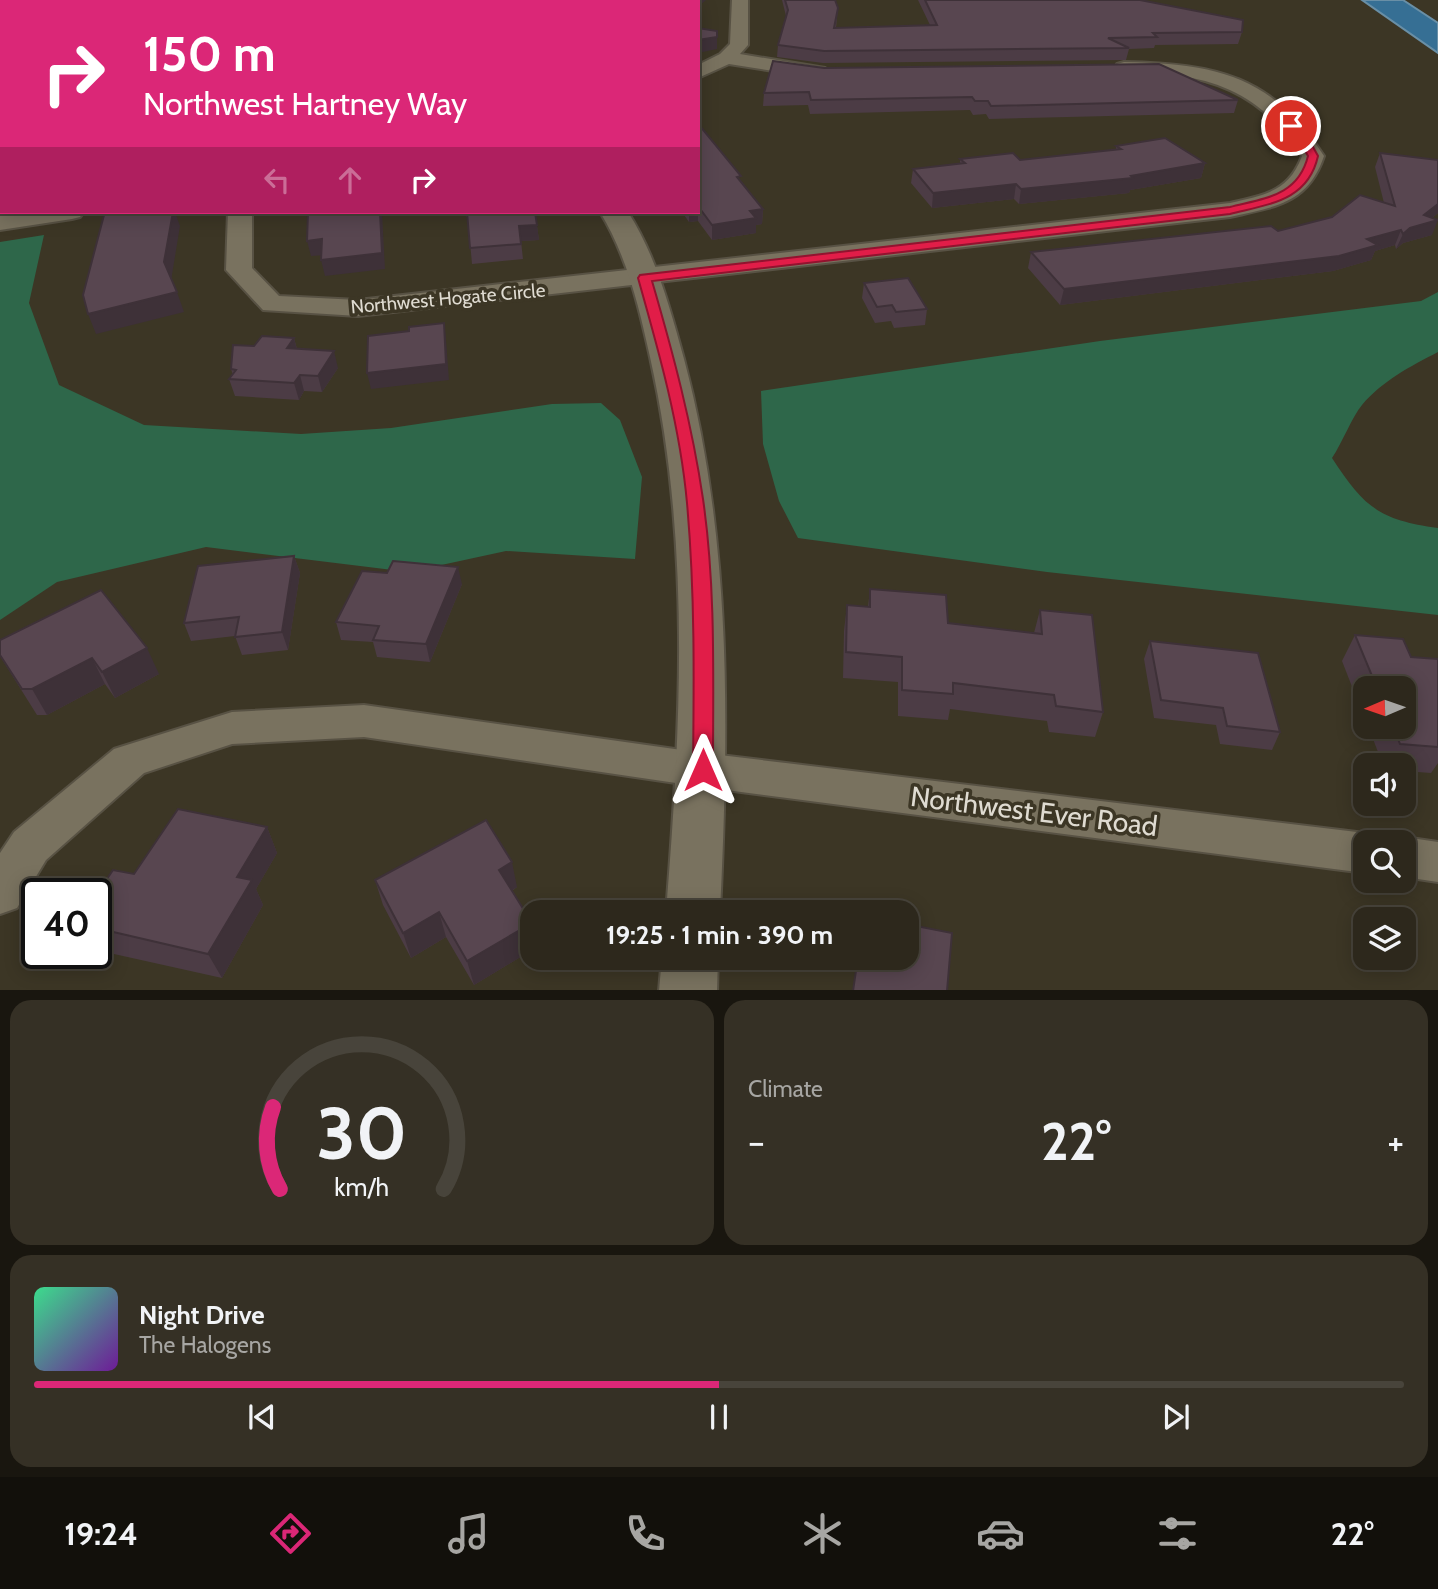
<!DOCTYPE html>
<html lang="en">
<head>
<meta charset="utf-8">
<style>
	body { margin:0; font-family:Cabin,sans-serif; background:#353025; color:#f1f3f6; height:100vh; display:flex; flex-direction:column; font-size:26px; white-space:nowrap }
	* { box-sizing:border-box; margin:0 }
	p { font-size:23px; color:#a7a6a3 }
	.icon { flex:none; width:38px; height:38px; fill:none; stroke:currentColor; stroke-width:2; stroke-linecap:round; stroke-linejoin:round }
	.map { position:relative; height:990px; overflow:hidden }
	.sheet { display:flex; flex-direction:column; gap:10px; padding:10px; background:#19160f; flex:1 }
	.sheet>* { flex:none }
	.hud { position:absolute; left:0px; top:0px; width:700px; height:214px; box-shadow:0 4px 18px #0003,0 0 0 2px #48443b; background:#db2777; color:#fff; overflow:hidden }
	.needle { width:46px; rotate:268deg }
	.fabs { position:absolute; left:1353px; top:676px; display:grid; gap:14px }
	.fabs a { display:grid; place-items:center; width:63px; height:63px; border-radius:14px; background:#2d281c; box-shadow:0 4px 18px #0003,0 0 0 2px #48443b; font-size:35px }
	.speed { position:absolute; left:21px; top:878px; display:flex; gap:14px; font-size:35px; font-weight:700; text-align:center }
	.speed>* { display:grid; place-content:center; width:91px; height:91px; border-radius:50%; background:#2d281c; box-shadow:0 4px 18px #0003,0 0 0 2px #48443b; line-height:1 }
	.speed .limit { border:4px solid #111; border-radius:10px; background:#fff; color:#111 }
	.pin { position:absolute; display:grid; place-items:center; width:60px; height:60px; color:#fff; margin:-30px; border:4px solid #fff; border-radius:50%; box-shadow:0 2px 7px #0007 }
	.me { position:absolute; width:77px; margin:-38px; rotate:0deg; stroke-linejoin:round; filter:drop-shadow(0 0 5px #0008) }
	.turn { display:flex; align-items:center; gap:24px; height:147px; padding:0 28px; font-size:32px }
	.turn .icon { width:91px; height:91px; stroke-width:2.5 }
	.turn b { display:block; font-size:49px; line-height:60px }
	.lanes { display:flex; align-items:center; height:66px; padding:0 28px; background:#0003; justify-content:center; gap:35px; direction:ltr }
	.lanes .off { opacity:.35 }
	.big { font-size:52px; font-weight:700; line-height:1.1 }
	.sheet .card { flex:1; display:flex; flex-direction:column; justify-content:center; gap:10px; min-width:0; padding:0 24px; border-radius:21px; background:#353025 }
	.sheet .dial { align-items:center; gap:0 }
	.dial svg { height:182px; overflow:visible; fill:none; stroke:#48443b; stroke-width:7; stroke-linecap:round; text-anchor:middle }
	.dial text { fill:#f1f3f6; stroke:none }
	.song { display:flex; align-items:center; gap:21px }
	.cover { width:84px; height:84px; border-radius:10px; background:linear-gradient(135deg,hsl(150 70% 55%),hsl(280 70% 35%)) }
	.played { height:7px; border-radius:4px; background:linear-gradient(90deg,#db2777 50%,#48443b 50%) }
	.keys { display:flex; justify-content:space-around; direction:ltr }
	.heat { display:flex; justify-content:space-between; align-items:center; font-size:38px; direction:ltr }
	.sheet .tiles { flex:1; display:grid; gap:10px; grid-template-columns:1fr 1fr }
	.card:last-child { grid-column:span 2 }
	.trip { position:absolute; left:520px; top:900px; width:399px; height:70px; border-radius:21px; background:#2d281c; box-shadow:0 4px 18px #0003,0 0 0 2px #48443b; font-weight:700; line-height:70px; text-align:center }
	.tab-bar { display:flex; height:112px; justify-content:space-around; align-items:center; background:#12100b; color:#a7a6a3 }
	.tab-bar .icon { width:49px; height:49px }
	.tab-bar .current { color:#db2777 }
	.tab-bar b { font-size:32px; color:#f1f3f6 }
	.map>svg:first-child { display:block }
	.green { fill:#2e674a }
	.water { fill:#366f94; stroke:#698fa6; stroke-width:2 }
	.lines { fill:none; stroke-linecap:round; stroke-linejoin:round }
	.minor-casing { stroke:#585244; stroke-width:4 }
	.tertiary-casing { stroke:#585244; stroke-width:4 }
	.minor { fill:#79725f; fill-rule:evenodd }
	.tertiary { fill:#79725f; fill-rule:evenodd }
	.wall { fill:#4c3c45 }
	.shaded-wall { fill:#3e3138 }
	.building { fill:#584650; stroke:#3e3138; stroke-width:2 }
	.route { fill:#e11d48; stroke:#92132f; stroke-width:2 }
	.labels { text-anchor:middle; stroke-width:7; stroke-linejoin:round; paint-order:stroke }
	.far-street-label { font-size:19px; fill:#dfdbd1; stroke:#3c3625 }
	.near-street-label { font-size:28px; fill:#dfdbd1; stroke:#3c3625 }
</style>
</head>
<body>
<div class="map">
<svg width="1438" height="991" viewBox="0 0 1438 991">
	<rect width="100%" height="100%" fill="#3c3625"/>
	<g class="green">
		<polygon points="44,235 29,303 59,385 144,425 301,434 391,428 552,404 601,403 620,420 642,477 635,559 506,551 409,572 206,547 57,582 0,620 0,242"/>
		<path d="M1438 292V352C1411 366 1382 381 1362 405 1352 417 1342 443 1332 458 1364 507 1379 520 1438 528V615L1047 572 798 538 779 501 763 444 761 391 1100 341 1421 301Z"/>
	</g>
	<polygon class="water" points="1362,0 1403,0 1438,23 1438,53"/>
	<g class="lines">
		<defs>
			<g id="minor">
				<polygon points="732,0 748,0 748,45 740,54 825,68 827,72 825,76 818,78 729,64 698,78 698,65 720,54 730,44"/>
				<path d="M1124 62C1217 64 1271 75 1324 156 1308 204 1274 207 1230 217L358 316 263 310 226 270 228 212H252V268L279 296 358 300 1230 203C1264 195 1289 192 1302 156 1273 110 1233 82 1178 76 1158 74 1136 77 1117 72L1115 68 1117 64Z"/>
				<polygon points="27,212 84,212 80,217 72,219 0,230 0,216"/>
				<polygon points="364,705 703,753 1365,833 1382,842 1365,842 1365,873 703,787 364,737 232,744 144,773 46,860 17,908 0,914 0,853 14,832 114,749 232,712"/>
				<polygon points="1404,837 1438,842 1438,882 1404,877 1404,842 1391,842"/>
			</g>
			<g id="tertiary">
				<polygon points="438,0 458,0 459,2 440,2"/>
				<path d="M600 212H628C656 256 670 308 684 359 732 540 729 726 720 912H666C681 726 691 540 650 357 639 307 627 256 600 212Z"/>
				<polygon points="662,957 718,957 717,991 659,991"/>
			</g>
		</defs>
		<use href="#minor" class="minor-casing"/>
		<use href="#tertiary" class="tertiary-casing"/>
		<use href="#minor" class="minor"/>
		<use href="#tertiary" class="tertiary"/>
	</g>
	<g class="wall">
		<polygon points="577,0 596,0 595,2 582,2"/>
		<polygon points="782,0 835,0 838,8 836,28 930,25 918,0 1140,0 1242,32 1238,44 1155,45 1154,48 1129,49 1126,60 823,63 777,57 778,45 786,16"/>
		<polygon points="824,68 1238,100 1234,113 989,119 986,114 973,115 970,110 810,114 808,105 763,106 764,93"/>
		<polygon points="698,126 763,209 762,224 756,225 756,233 712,240 698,221 689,222 682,212 698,212"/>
		<polygon points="1116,146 1205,163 1201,178 1130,190 1129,193 1019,204 1014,199 932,208 911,183 913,169 960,164 960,159 1020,160 1116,150"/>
		<polygon points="1380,153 1438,213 1432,218 1432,235 1403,243 1396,249 1395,245 1375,251 1371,260 1333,271 1060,305 1028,268 1031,252 1278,231 1384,203 1375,167"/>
		<polygon points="464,212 542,212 535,213 539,240 521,241 523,259 472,264 468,219"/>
		<polygon points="864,283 927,309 925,325 894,328 891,321 875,323 862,298"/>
		<polygon points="294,338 297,349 338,368 322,392 304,391 299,400 235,396 229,379 233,375 231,369 254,346"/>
		<polygon points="294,556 300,573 288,650 242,655 235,636 191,641 184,623"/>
		<polygon points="387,573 462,584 430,662 377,657 373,642 341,640 336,622"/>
		<polygon points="870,589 948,623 1034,633 1040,610 1103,712 1095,737 1049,732 1047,721 950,709 948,720 898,716 898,682 843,678 844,631 847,605 868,607"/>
		<polygon points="1355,635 1411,657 1438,659 1438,763 1431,773 1404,771 1404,765 1383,765 1368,726 1404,726 1404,688 1365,688 1365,720 1342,661"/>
		<polygon points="0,640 159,674 115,698 105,684 47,715 37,715 0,656"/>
		<polygon points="1150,641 1280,732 1272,750 1220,744 1216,725 1154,718 1144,659"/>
		<polygon points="267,827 277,853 256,889 263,905 222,978 96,950 96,895 134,874"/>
		<polygon points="375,880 517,887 512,891 532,923 532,950 474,985 446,937 411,958 383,905"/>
	</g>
	<g class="shaded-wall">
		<polygon points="693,0 706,0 698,7 698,2 691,2"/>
		<polygon points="717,37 717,49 698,53 698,40"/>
		<polygon points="1205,163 1201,178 1130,190 1129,193 1019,204 1021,189 1131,176"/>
		<polygon points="1016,184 1014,199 932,208 933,193"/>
		<polygon points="1438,204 1438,213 1426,223 1438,220 1432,235 1403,243 1396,249 1403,234"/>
		<polygon points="763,209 762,224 756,225 756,233 712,240 712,225 750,211"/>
		<polygon points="173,212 175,212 180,226 171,281 164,262"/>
		<polygon points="380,212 382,212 385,269 325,276 321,260"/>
		<polygon points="689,212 698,212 698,221 689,222"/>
		<polygon points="537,225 539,240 521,241 519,226"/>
		<polygon points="1401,230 1395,245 1375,251 1371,260 1333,271 1060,305 1064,289 1367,239"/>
		<polygon points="322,239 326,255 311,256 307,241"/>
		<polygon points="177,292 184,312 96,334 88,314"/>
		<polygon points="444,323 446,340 449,380 371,389 367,373"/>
		<polygon points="294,338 298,354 287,348"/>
		<polygon points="334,351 338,368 322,392 318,376"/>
		<polygon points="300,375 304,391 299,400 294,383"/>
		<polygon points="294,556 300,573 288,650 282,632"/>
		<polygon points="458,567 462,584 430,662 426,644"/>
		<polygon points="147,648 159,674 115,698 102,672"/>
		<polygon points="92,658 105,684 47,715 32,689"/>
		<polygon points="267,827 277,853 256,889 263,905 222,978 208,954 237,877"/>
		<polygon points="512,862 517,887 505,895 499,870"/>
		<polygon points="439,912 446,937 411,958 403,933"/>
		<polygon points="532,923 532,950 474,985 467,961"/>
	</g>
	<g class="building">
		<polygon points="259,0 396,0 397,2 259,2"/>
		<polygon points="643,0 693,0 691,2 641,2"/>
		<polygon points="785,0 835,0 838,8 834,28 937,25 925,0 1140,0 1243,20 1242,32 1153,33 1157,37 1108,38 1129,48 824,51 778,45 788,10"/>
		<polygon points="698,28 717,31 717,37 698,40"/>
		<polygon points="773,61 824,68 1159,64 1238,100 991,106 988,101 975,101 972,97 811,100 809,92 764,93"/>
		<polygon points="698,126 700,126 741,176 737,177 763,209 750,211 756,218 712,225 698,206"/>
		<polygon points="1165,138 1205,163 1131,176 1133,178 1021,189 1016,184 933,193 913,169 965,163 960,159 1013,153 1020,160 1121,149 1116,146"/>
		<polygon points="1380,153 1438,160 1438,204 1424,215 1438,220 1410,228 1403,234 1401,230 1367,239 1378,245 1339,256 1064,289 1031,252 1271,226 1278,231 1332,217 1360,195 1395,206"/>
		<polygon points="132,212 173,212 164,262 177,292 88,314 83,295 104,215"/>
		<polygon points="308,212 380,212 382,253 321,260 322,239 307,241"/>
		<polygon points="467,212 535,212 537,225 519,226 521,244 470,248"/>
		<polygon points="908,278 927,309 896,312 892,305 877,307 864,283"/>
		<polygon points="444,323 446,364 367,373 368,336 409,331 409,327"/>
		<polygon points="262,336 294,338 287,348 334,351 318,376 300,375 294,383 229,379 236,370 231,369 233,345 254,346"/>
		<polygon points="294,556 282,632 235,637 239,617 184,623 198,566"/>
		<polygon points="393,561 458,567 426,644 373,640 379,626 336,622 362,571 387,573"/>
		<polygon points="870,589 946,595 948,623 1042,634 1040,610 1092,615 1103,712 1056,706 1054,695 953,683 953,694 902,690 902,657 846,652 847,605 870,607"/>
		<polygon points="101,590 147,648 102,672 92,658 32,689 22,689 0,655 0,640"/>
		<polygon points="1355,635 1403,639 1411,657 1438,659 1438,747 1400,744 1393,726 1404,726 1404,688 1377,688"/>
		<polygon points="1150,641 1258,653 1280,732 1227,726 1223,708 1161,700"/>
		<polygon points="178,809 267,827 237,877 252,880 208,954 96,928 96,895 113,870 134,874"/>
		<polygon points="486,820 512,862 499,870 532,923 467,961 439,912 403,933 375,880"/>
		<polygon points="906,924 952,933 947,991 853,991 858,957 906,957"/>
	</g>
	<path class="route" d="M1291 123 1308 138 1318 156C1308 201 1269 204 1230 214L652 281C673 353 692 424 703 499 716 588 713 680 713 770L710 776 703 779 696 776 693 770C694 681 695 592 687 503 680 426 659 352 638 278L640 275 1230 207C1265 198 1298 196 1308 156L1300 142 1286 126Z"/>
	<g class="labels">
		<g class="far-street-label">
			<text transform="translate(448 298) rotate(-5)" y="7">Northwest Hogate Circle</text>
		</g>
		<g class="near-street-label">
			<text transform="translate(1034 811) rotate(7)" y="10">Northwest Ever Road</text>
		</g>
	</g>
</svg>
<div class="fabs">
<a><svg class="needle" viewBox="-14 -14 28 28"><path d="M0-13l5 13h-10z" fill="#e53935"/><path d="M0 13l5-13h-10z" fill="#a7a6a3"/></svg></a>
<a><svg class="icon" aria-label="sound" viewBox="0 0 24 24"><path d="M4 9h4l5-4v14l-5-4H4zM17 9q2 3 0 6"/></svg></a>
<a><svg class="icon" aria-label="search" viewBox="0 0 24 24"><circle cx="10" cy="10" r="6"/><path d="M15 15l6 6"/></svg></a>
<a><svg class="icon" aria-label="layers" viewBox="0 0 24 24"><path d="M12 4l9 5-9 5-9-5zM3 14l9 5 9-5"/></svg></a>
</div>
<div class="speed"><div class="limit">40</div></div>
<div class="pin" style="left:1291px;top:126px;background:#d93025"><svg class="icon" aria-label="arrive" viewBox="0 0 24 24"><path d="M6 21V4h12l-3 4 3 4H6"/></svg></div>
<svg class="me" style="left:703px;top:770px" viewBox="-20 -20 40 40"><path d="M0-17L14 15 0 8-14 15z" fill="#e11d48" stroke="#fff" stroke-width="4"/></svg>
<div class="trip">19:25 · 1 min · 390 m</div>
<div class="hud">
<div class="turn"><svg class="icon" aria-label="right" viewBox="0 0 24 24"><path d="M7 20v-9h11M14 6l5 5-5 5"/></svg><div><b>150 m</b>Northwest Hartney Way</div></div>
<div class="lanes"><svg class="icon off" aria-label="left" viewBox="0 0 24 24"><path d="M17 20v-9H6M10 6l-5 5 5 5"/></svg><svg class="icon off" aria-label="ahead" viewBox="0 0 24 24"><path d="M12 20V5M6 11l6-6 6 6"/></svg><svg class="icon" aria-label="right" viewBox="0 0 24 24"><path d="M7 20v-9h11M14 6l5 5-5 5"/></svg></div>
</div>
</div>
<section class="sheet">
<div class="tiles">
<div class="card dial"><svg viewBox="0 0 100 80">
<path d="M14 69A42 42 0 1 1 86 69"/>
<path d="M14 69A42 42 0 0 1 11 33" stroke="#db2777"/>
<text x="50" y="56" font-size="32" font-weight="700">30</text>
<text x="50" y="72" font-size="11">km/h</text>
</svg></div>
<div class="card"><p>Climate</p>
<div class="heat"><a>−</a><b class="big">22°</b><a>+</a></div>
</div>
<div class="card">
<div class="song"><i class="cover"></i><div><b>Night Drive</b><p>The Halogens</p></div></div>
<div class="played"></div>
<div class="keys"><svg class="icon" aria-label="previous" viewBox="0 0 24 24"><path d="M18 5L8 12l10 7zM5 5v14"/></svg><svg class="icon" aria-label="pause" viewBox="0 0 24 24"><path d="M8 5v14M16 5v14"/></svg><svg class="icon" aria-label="next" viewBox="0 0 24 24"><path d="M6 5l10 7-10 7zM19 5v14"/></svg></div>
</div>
</div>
</section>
<nav class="tab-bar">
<b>19:24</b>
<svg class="icon current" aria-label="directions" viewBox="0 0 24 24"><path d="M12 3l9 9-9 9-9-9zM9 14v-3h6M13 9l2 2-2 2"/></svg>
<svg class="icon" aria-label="music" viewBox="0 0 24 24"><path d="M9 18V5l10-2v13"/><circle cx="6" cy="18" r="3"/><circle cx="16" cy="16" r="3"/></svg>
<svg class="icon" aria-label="phone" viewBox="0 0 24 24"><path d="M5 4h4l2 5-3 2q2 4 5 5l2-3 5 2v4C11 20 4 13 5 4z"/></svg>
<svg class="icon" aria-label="climate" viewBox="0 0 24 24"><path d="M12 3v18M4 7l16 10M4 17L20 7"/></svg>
<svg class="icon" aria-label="car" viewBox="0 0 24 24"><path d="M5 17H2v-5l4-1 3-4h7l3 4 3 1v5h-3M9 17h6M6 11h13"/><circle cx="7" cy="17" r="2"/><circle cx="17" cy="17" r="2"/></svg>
<svg class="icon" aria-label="filters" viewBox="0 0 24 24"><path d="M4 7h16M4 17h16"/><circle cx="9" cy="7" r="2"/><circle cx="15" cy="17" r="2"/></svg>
<b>22°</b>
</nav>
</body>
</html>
